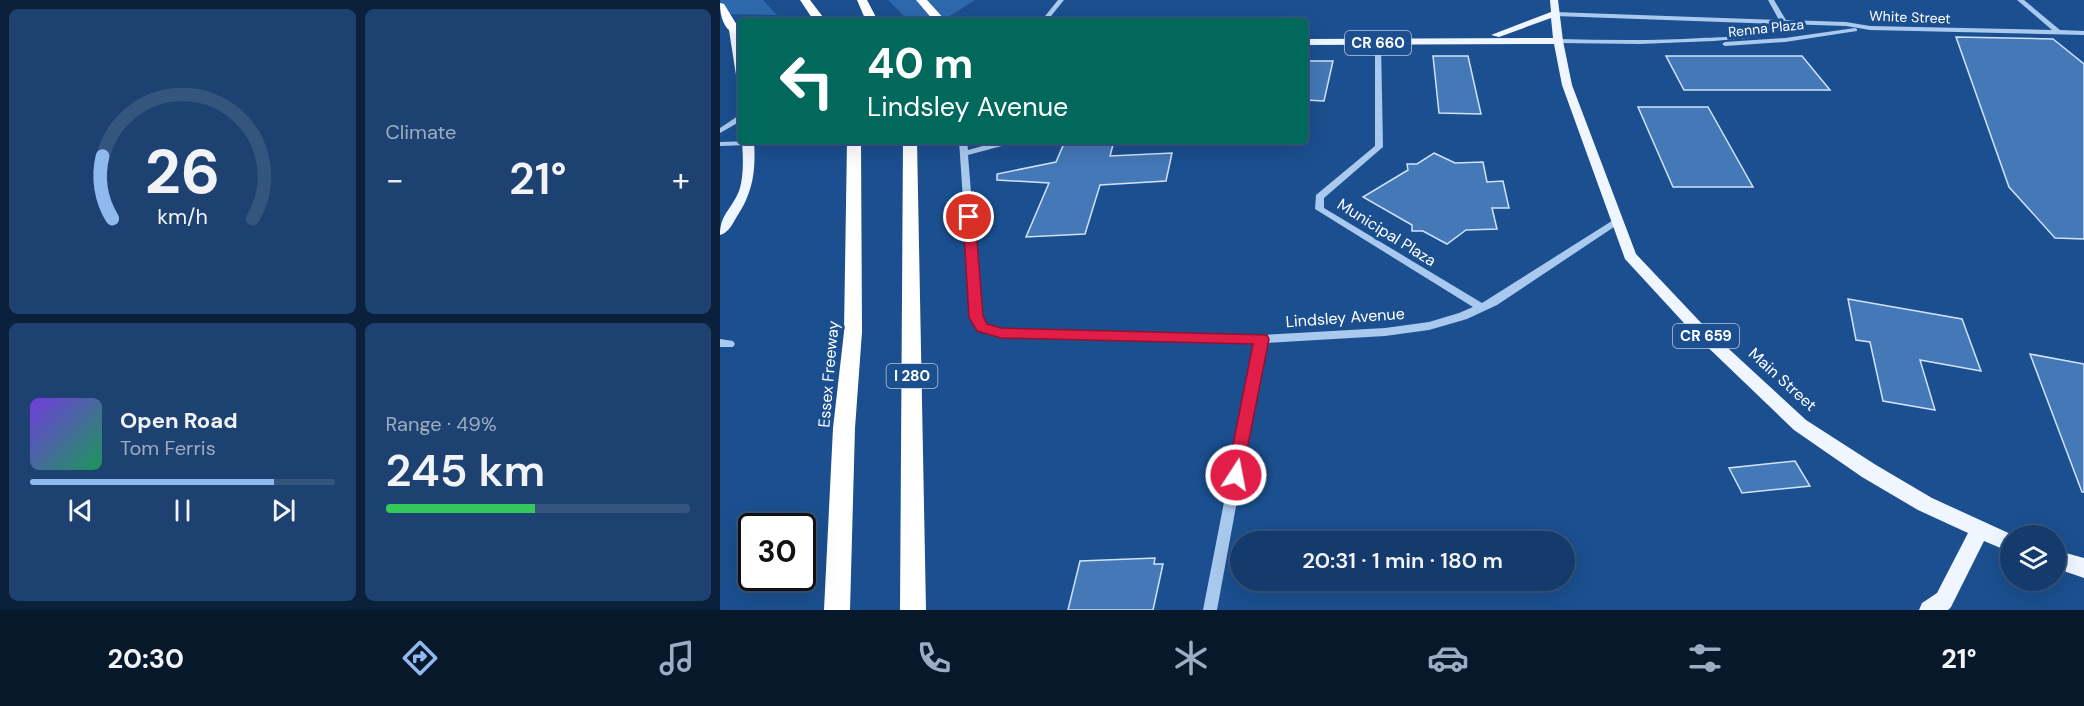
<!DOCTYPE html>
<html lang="en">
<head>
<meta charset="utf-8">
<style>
	body { margin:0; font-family:"DM Sans",sans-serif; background:#1d4271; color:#f1f3f6; height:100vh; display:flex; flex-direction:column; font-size:22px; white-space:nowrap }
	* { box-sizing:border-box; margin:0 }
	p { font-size:20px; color:#9dadc1 }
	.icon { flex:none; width:33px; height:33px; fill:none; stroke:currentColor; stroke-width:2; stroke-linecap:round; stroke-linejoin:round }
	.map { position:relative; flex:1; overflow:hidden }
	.details { display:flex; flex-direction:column; gap:9px; padding:9px; background:#0b203b; width:720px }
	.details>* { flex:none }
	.hud { position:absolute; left:18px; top:18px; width:570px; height:126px; border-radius:6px; box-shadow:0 6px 24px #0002,0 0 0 2px #33557e; background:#00695c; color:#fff; overflow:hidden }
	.buttons { position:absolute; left:1280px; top:525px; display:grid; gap:12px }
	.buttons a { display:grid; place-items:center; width:66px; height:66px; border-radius:50%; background:#143b6b; box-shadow:0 6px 24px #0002,0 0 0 2px #33557e; font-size:30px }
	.speed { position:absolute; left:18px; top:513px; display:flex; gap:12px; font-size:30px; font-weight:700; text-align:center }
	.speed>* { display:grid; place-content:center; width:78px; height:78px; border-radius:50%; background:#143b6b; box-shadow:0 6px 24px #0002,0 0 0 2px #33557e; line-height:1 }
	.speed .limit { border:3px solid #111; border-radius:9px; background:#fff; color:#111 }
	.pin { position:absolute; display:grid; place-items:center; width:51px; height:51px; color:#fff; margin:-26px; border:3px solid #fff; border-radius:50%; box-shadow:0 2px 6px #0007 }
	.me { position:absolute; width:66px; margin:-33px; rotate:11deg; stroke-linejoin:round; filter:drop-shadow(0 0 4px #0008) }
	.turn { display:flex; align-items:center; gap:21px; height:126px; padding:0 30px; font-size:27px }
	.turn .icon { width:78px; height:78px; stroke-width:2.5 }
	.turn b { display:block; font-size:42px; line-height:51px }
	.big { font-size:45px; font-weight:600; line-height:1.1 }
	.details .card { flex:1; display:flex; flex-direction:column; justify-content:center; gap:9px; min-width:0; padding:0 21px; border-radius:9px; background:#1d4271 }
	.details .dial { align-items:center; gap:0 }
	.dial svg { height:156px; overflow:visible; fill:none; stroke:#33557e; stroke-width:7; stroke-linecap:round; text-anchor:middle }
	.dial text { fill:#f1f3f6; stroke:none }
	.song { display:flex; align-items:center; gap:18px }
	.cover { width:72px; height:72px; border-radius:9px; background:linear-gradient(135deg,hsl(260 70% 55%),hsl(150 70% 35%)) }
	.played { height:6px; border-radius:3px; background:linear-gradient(90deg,#90b9f0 80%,#33557e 80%) }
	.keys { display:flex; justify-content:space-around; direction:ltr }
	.heat { display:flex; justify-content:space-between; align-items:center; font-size:33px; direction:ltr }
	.charge { height:9px; border-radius:4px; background:linear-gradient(90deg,#34c759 49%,#33557e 0) }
	.details .tiles { flex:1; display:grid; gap:9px; grid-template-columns:repeat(2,1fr) }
	.trip { position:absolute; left:510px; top:531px; width:345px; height:60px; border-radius:30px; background:#143b6b; box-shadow:0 6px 24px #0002,0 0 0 2px #33557e; font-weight:600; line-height:60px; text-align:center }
	.tab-bar { display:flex; height:96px; justify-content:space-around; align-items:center; background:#08182b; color:#9dadc1 }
	.tab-bar .icon { width:42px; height:42px }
	.tab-bar .selected { color:#90b9f0 }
	.tab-bar b { font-size:27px; color:#f1f3f6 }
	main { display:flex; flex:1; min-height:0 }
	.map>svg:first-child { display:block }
	.green { fill:#2e69ad }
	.building { fill:#4478b7; stroke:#cfe3fa; stroke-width:1.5 }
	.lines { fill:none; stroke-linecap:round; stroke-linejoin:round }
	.minor { fill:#a9c9ee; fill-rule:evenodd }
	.major { fill:#f0f6ff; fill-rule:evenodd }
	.highway { fill:#fff; fill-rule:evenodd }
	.route { fill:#e11d48; stroke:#92132f; stroke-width:1.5 }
	.labels { text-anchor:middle; stroke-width:6; stroke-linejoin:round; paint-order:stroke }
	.far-street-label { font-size:14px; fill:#fff; stroke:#1b4f8f }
	.shield { fill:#1b4f8f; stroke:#bbcadd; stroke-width:1.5 }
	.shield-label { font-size:15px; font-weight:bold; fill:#fff }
	.street-label { font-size:16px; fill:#fff; stroke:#1b4f8f }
</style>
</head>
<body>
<main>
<section class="details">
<div class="tiles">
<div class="card dial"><svg viewBox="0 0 100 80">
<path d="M14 69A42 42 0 1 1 86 69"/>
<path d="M14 69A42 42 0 0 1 9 37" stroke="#90b9f0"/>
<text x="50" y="56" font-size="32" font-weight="700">26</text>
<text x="50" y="72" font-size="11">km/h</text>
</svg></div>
<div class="card"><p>Climate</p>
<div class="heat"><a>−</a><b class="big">21°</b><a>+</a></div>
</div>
<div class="card">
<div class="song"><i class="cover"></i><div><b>Open Road</b><p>Tom Ferris</p></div></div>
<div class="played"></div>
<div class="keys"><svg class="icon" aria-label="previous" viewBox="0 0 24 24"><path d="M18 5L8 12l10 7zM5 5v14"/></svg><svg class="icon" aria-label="pause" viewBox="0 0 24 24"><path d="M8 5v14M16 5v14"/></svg><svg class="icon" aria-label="next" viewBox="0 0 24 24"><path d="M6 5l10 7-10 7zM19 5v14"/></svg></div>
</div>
<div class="card"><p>Range · 49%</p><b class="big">245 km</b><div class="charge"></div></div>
</div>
</section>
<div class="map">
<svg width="1364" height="610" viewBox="0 0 1364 610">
	<rect width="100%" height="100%" fill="#1b4f8f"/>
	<g class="green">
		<polygon points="0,0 43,0 57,15 0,14"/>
		<polygon points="168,0 255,0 225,19 187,19"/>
	</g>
	<g class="building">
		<polygon points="1236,37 1333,39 1364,64 1364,239 1335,238 1289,187"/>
		<polygon points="713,56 748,56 761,114 719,113"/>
		<polygon points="946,56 1082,56 1110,90 964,90"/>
		<polygon points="585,61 613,61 604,101 585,100"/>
		<polygon points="918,107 988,107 1033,187 953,187"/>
		<polygon points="345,141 394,141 390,156 452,153 446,181 380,185 365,234 306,237 329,183 277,180 277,174 336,162"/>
		<polygon points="714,153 735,163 763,162 767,182 783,181 789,208 772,208 777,229 746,230 727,244 703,231 692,231 692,225 643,197 688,170 687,164 697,164"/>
		<polygon points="1128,299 1242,319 1261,371 1200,360 1215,410 1163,401 1150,342 1136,340"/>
		<polygon points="1310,354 1364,364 1364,492 1362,492"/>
		<polygon points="1075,461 1090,486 1022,493 1009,468"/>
		<polygon points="435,558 434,564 443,564 433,610 348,610 360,561"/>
	</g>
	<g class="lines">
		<g class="minor">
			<polygon points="338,0 344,0 327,21 321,21"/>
			<path d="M1048 0H1054L1066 20 1126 22 1150 26 1332 30 1297 0H1304L1340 30 1364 31V35L1150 30 1126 26 1065 24 1051 32 1026 38 994 41 920 44 838 43 835 41 838 39C886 40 933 41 981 38 1005 37 1036 37 1057 24L835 16 832 14 835 12 1059 20Z"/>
			<polygon points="1135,28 1137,29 1137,31 1065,42 1005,46 1002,44 1005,42 1065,38"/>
			<polygon points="658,41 661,43 663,147 604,198 604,208 762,303 895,219 901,219 903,221 777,305 747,319 709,330 665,336 546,343 497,610 483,610 535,343 281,337 258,330 251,317 239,141 247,141 248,150 281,141 294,141 293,143 248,155 261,317 266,324 281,329 541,335 665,328 709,322 739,313 753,307 595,209 596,195 655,146 655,43"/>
			<polygon points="18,116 21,116 21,121 0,133 0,128"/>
			<polygon points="31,141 31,145 28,145 0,146 0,142"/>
			<polygon points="0,339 13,341 15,344 13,347 0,347"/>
		</g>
		<g class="major">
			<polygon points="830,0 838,0 843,41 852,85 916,254 985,327 1086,420 1156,465 1212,498 1295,536 1290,536 1290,552 1264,541 1231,607 1228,610 1199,610 1202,603 1217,593 1248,533 1198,510 1142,477 1074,430 975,335 905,259 842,85 834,44 585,45 585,39 833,38 831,18 779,37 771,35 831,12"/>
			<polygon points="14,27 19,30 21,78 16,75 9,30"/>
			<path d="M22 141H34C36 171 33 193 16 218 12 225 8 233 0 235 0 213 13 209 20 188 24 173 23 157 22 141Z"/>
			<polygon points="1335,550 1364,558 1364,578 1335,568"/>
		</g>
		<g class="highway">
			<polygon points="80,0 90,0 106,21 94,21"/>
			<polygon points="137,0 147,0 158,21 146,21"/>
			<polygon points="196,0 207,0 226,21 214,21"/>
			<path d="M0 3 4 4 20 30 18 32 14 33C3 29 0 14 0 3Z"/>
			<polygon points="127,141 141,141 142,332 135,428 130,610 104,610 113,428 124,332"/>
			<polygon points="183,141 197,141 206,610 180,610"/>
		</g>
	</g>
	<polygon class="route" points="249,214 255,217 263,316 267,324 281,328 547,335 549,339 521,480 516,482 510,480 507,475 533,344 281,338 257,331 249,317 243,217"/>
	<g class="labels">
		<g class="far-street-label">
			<text transform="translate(1190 17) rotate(2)" y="5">White Street</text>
			<text transform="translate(1046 28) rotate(-6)" y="5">Renna Plaza</text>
		</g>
		<g class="shield">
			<rect x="625" y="31" width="66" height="24" rx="4.5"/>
			<rect x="953" y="324" width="66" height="24" rx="4.5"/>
			<rect x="166.5" y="364" width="51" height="24" rx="4.5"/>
		</g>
		<g class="shield-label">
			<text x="658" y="48">CR 660</text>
			<text x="986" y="341">CR 659</text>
			<text x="192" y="381">I 280</text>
		</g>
		<g class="street-label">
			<text transform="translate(667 232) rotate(32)" y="6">Municipal Plaza</text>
			<text transform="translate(625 317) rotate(-4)" y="6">Lindsley Avenue</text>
			<text transform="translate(108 374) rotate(-85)" y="6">Essex Freeway</text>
			<text transform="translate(1063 379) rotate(42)" y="6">Main Street</text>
		</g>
	</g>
</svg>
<div class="buttons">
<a><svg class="icon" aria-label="layers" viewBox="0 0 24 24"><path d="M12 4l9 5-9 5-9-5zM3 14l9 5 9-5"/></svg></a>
</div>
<div class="speed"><div class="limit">30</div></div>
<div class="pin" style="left:249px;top:217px;background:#d93025"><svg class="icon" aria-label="arrive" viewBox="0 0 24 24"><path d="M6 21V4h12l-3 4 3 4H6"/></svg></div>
<svg class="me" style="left:516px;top:475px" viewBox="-20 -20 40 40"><circle r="17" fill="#e11d48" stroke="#fff" stroke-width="3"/><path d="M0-11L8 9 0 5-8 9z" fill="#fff"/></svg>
<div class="trip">20:31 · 1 min · 180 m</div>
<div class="hud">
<div class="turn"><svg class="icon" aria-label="left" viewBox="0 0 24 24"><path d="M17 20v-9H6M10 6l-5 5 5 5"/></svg><div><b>40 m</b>Lindsley Avenue</div></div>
</div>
</div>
</main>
<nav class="tab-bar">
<b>20:30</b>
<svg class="icon selected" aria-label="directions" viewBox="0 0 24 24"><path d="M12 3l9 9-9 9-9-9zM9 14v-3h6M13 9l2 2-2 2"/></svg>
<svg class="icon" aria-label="music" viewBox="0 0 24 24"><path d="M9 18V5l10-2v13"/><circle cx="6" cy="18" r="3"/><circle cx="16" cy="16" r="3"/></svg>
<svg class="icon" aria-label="phone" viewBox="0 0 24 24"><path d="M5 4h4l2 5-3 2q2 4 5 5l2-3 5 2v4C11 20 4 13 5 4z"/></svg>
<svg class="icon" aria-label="climate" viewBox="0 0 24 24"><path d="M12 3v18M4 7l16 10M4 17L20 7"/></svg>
<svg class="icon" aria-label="car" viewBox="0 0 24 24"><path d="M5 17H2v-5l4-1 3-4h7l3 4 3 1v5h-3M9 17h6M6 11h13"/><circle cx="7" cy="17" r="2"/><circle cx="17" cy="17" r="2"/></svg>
<svg class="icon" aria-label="filters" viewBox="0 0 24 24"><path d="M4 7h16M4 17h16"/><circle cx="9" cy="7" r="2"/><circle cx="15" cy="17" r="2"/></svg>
<b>21°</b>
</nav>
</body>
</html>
